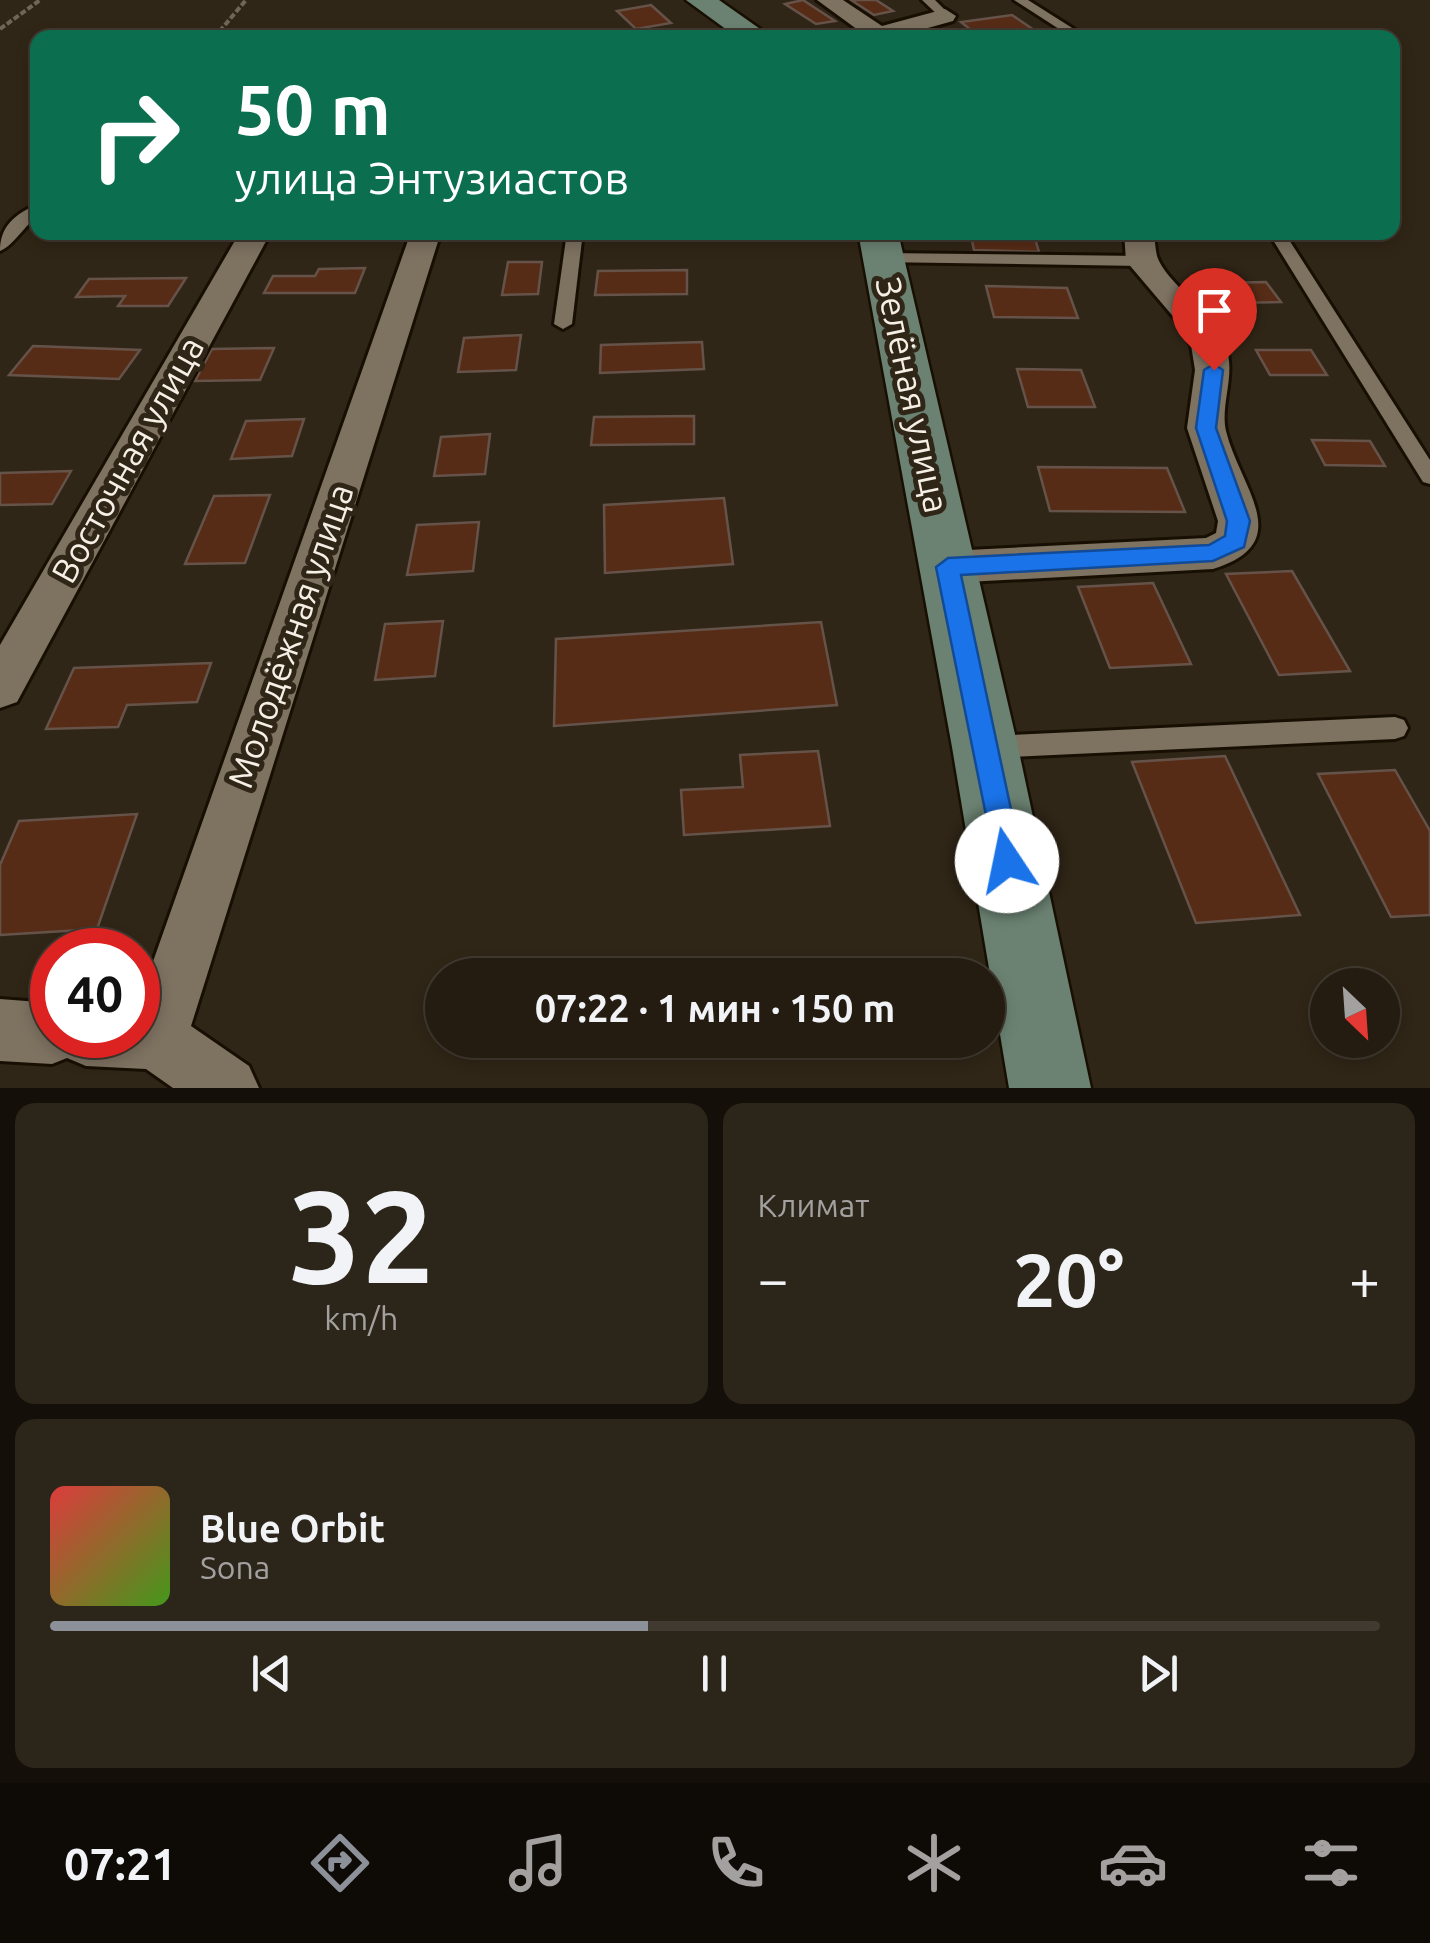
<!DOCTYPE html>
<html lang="ru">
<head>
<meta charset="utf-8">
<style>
	body { margin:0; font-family:Ubuntu,sans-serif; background:#2c251a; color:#f1f3f6; height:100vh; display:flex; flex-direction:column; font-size:38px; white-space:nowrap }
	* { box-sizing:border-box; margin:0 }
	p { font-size:32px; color:#a3a19f }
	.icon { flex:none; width:55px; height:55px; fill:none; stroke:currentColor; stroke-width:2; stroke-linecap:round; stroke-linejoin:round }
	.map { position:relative; height:1088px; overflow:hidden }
	.panel { display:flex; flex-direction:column; gap:15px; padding:15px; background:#140f09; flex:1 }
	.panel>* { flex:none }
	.top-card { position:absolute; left:30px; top:30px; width:1370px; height:210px; border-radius:20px; box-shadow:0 5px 15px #0003,0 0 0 2px #413a31; background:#0b6e4f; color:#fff; overflow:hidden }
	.needle { width:65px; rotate:155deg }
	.buttons { position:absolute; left:1310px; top:968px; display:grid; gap:20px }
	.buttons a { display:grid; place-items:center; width:90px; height:90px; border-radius:50%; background:#241c11; box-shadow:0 5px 15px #0003,0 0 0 2px #413a31; font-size:50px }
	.speed { position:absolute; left:30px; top:928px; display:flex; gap:20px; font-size:50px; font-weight:700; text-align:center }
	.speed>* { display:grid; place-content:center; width:130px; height:130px; border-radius:50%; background:#241c11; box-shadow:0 5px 15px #0003,0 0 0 2px #413a31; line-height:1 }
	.speed .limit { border:15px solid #d22; background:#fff; color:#111 }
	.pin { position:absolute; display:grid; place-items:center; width:85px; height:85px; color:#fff; margin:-102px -42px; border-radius:50% 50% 50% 0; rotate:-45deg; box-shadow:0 0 10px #0007 }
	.pin .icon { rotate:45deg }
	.me { position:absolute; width:110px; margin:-55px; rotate:349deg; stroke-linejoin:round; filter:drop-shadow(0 0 8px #0008) }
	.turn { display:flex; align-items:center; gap:35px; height:210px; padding:0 40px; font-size:45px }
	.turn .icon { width:130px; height:130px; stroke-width:2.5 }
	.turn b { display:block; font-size:70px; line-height:85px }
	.big { font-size:75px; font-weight:700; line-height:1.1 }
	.panel .widget { flex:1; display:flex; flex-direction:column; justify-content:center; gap:15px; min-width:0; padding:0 35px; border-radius:20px; background:#2c251a }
	.panel .dial { align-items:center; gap:0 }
	.dial b { font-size:130px; line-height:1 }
	.song { display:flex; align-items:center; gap:30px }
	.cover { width:120px; height:120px; border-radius:15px; background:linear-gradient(135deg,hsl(0 70% 55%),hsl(100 70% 35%)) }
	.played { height:10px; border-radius:5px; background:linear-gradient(90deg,#8c9099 45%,#413a31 45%) }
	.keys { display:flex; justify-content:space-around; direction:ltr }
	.heat { display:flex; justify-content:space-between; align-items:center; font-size:55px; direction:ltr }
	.panel .tiles { flex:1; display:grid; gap:15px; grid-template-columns:1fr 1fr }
	.widget:last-child { grid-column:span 2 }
	.trip { position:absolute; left:425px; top:958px; width:580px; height:100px; border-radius:50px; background:#241c11; box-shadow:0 5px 15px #0003,0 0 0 2px #413a31; font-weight:700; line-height:100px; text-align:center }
	.menu { display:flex; height:160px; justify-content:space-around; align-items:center; background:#0e0b07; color:#a3a19f }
	.menu .icon { width:70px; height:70px }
	.menu .active { color:#8c9099 }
	.menu b { font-size:45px; color:#f1f3f6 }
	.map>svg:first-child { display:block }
	.building { fill:#572c17; stroke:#655249; stroke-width:2.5 }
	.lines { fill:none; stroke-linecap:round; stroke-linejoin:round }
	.lane-casing { stroke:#180f03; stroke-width:6 }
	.street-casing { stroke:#180f03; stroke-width:6 }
	.secondary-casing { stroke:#180f03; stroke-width:5 }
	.path { stroke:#6f6658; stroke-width:4; stroke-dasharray:6 2.5; stroke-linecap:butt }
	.lane { fill:#7e7261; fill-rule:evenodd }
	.street { fill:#7e7261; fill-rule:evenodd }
	.secondary { fill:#6b8272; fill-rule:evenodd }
	.route { fill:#1a73e8; stroke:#114b97; stroke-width:2.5 }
	.labels { text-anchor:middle; stroke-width:10; stroke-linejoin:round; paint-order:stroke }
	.street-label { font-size:35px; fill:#f6efe5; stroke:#302617 }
</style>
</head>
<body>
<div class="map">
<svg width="1430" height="1088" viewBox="0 0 1430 1088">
	<rect width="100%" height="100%" fill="#302617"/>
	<g class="building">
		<polygon points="803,0 835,21 816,24 785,4"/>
		<polygon points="851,0 876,0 893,11 874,15"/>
		<polygon points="651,5 671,23 636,29 617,11"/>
		<polygon points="1012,15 1034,30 981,38 961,22"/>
		<polygon points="109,232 208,232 203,240 104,238"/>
		<polygon points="970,232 1033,232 1039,252 974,250"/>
		<polygon points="508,262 542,262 538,294 502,295"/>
		<polygon points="365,268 355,293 264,293 273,276 315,276 319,269"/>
		<polygon points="687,270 687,294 595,295 598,271"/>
		<polygon points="186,278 168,306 118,306 125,296 76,297 89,279"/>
		<polygon points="1266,282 1281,302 1233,303 1219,283"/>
		<polygon points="986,286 1067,288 1078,318 994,317"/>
		<polygon points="521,335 516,370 458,372 464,338"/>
		<polygon points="702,342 704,369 600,373 601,345"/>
		<polygon points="33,346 140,350 119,379 9,375"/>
		<polygon points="274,348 260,380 195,381 212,349"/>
		<polygon points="1256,350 1311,350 1327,375 1270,375"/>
		<polygon points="1017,369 1081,370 1095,407 1028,407"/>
		<polygon points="694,416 694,444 591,445 594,417"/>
		<polygon points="304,419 292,456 231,459 246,421"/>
		<polygon points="490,434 485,474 434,476 441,437"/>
		<polygon points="1312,440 1370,441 1385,466 1325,465"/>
		<polygon points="1038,467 1167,468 1185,512 1050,511"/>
		<polygon points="71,471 52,504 0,505 0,473"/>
		<polygon points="270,495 245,563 185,564 214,496"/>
		<polygon points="724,498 733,564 605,573 604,505"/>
		<polygon points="479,522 473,571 407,575 417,525"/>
		<polygon points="1292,571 1350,671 1279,675 1226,574"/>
		<polygon points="1153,583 1191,664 1110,668 1078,587"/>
		<polygon points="443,621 435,676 375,680 385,624"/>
		<polygon points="821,622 837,705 554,726 556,639"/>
		<polygon points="211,663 197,702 127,705 118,727 46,729 74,668"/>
		<polygon points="818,751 830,826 684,835 681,790 743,787 740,755"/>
		<polygon points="1225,756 1300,915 1196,923 1132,762"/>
		<polygon points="1395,770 1430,831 1430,915 1391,917 1318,774"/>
		<polygon points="137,814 97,929 0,935 0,865 19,821"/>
	</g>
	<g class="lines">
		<defs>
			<g id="lane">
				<polygon points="922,0 935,0 951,16 941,18"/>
				<polygon points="1014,0 1028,0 1088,38 1073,38"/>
				<path d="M38 204V216C24 226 14 245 0 251 0 226 15 214 38 204Z"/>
				<polygon points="567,232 583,232 572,324 563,329 554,324"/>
				<polygon points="1268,232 1284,232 1430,460 1430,484 1423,482"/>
				<polygon points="884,253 1142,256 1150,261 1142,266 878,262 876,258"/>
				<polygon points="1395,717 1404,720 1408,728 1404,736 1395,739 989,758 980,755 976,747 980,739 989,736"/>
			</g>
			<g id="street">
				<polygon points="817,0 843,0 882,26 945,9 956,16 953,21 892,38 836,38 839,33 858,30"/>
				<polygon points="240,232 271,232 17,702 0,708 0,645"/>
				<polygon points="411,232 441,232 191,1026 249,1066 259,1088 173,1088 146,1069 86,1066 67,1058 52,1064 0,1061 0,999 52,1003 52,1035 138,1035 138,1004"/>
				<path d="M1124 232H1154C1155 240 1155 248 1157 256 1165 282 1214 313 1226 347 1236 376 1220 404 1226 431 1240 488 1298 543 1213 569L948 583 933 578 926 567 933 556 948 551 1206 538 1216 533 1218 521 1187 428 1195 370 1191 345 1177 321 1126 261Z"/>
			</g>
			<g id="secondary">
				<polygon points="686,0 719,0 773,38 738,38"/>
				<polygon points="858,232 898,232 1018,747 1091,1088 1009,1088 952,747"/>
			</g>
		</defs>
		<use href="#lane" class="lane-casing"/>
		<use href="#street" class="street-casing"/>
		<use href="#secondary" class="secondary-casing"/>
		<g class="path">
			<polyline points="0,29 40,0"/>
			<polyline points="214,38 246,0"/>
		</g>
		<use href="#lane" class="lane"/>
		<use href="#street" class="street"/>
		<use href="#secondary" class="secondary"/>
	</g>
	<polygon class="route" points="1214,364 1223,370 1216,428 1250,521 1244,547 1213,561 961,575 1022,861 1017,870 1007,874 997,870 936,567 948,558 1209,545 1225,536 1227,521 1196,428 1204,370"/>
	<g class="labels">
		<g class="street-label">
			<text transform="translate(912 395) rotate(78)" y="12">Зелёная улица</text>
			<text transform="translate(128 460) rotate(-61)" y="12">Восточная улица</text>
			<text transform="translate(291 636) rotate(-71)" y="12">Молодёжная улица</text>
		</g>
	</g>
</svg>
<div class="buttons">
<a><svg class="needle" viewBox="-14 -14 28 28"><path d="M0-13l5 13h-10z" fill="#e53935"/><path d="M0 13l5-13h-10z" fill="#a3a19f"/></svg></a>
</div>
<div class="speed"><div class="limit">40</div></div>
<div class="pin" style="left:1214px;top:370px;background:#d93025"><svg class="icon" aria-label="arrive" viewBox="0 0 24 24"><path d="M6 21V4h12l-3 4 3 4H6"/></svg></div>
<svg class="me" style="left:1007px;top:861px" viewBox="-20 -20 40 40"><circle r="19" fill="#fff"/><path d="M0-13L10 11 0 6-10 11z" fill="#1a73e8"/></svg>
<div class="trip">07:22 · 1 мин · 150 m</div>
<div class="top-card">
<div class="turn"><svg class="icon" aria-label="right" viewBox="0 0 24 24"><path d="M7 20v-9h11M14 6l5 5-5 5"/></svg><div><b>50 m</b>улица Энтузиастов</div></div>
</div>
</div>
<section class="panel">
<div class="tiles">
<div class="widget dial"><b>32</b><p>km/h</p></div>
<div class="widget"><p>Климат</p>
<div class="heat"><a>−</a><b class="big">20°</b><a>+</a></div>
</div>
<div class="widget">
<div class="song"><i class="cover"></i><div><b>Blue Orbit</b><p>Sona</p></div></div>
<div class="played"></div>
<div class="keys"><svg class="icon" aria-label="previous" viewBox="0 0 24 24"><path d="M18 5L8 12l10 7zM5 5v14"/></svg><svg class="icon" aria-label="pause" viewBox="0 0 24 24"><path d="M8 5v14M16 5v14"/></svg><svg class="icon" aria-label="next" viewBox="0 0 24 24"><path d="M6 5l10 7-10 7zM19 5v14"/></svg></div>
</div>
</div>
</section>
<nav class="menu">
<b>07:21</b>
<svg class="icon active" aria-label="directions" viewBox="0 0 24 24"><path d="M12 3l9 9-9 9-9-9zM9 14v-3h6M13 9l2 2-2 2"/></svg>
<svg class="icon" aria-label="music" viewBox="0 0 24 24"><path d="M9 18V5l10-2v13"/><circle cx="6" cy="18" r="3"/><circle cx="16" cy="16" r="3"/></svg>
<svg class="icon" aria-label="phone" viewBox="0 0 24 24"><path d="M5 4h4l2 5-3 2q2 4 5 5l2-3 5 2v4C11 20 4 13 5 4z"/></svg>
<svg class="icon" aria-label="climate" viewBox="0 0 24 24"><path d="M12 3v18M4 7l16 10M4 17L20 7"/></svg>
<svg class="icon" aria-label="car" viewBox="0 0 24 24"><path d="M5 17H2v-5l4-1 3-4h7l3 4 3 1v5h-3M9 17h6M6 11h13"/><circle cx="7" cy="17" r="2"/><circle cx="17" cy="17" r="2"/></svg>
<svg class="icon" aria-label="filters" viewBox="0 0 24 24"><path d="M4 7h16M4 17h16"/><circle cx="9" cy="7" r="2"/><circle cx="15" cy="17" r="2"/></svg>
</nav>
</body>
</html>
